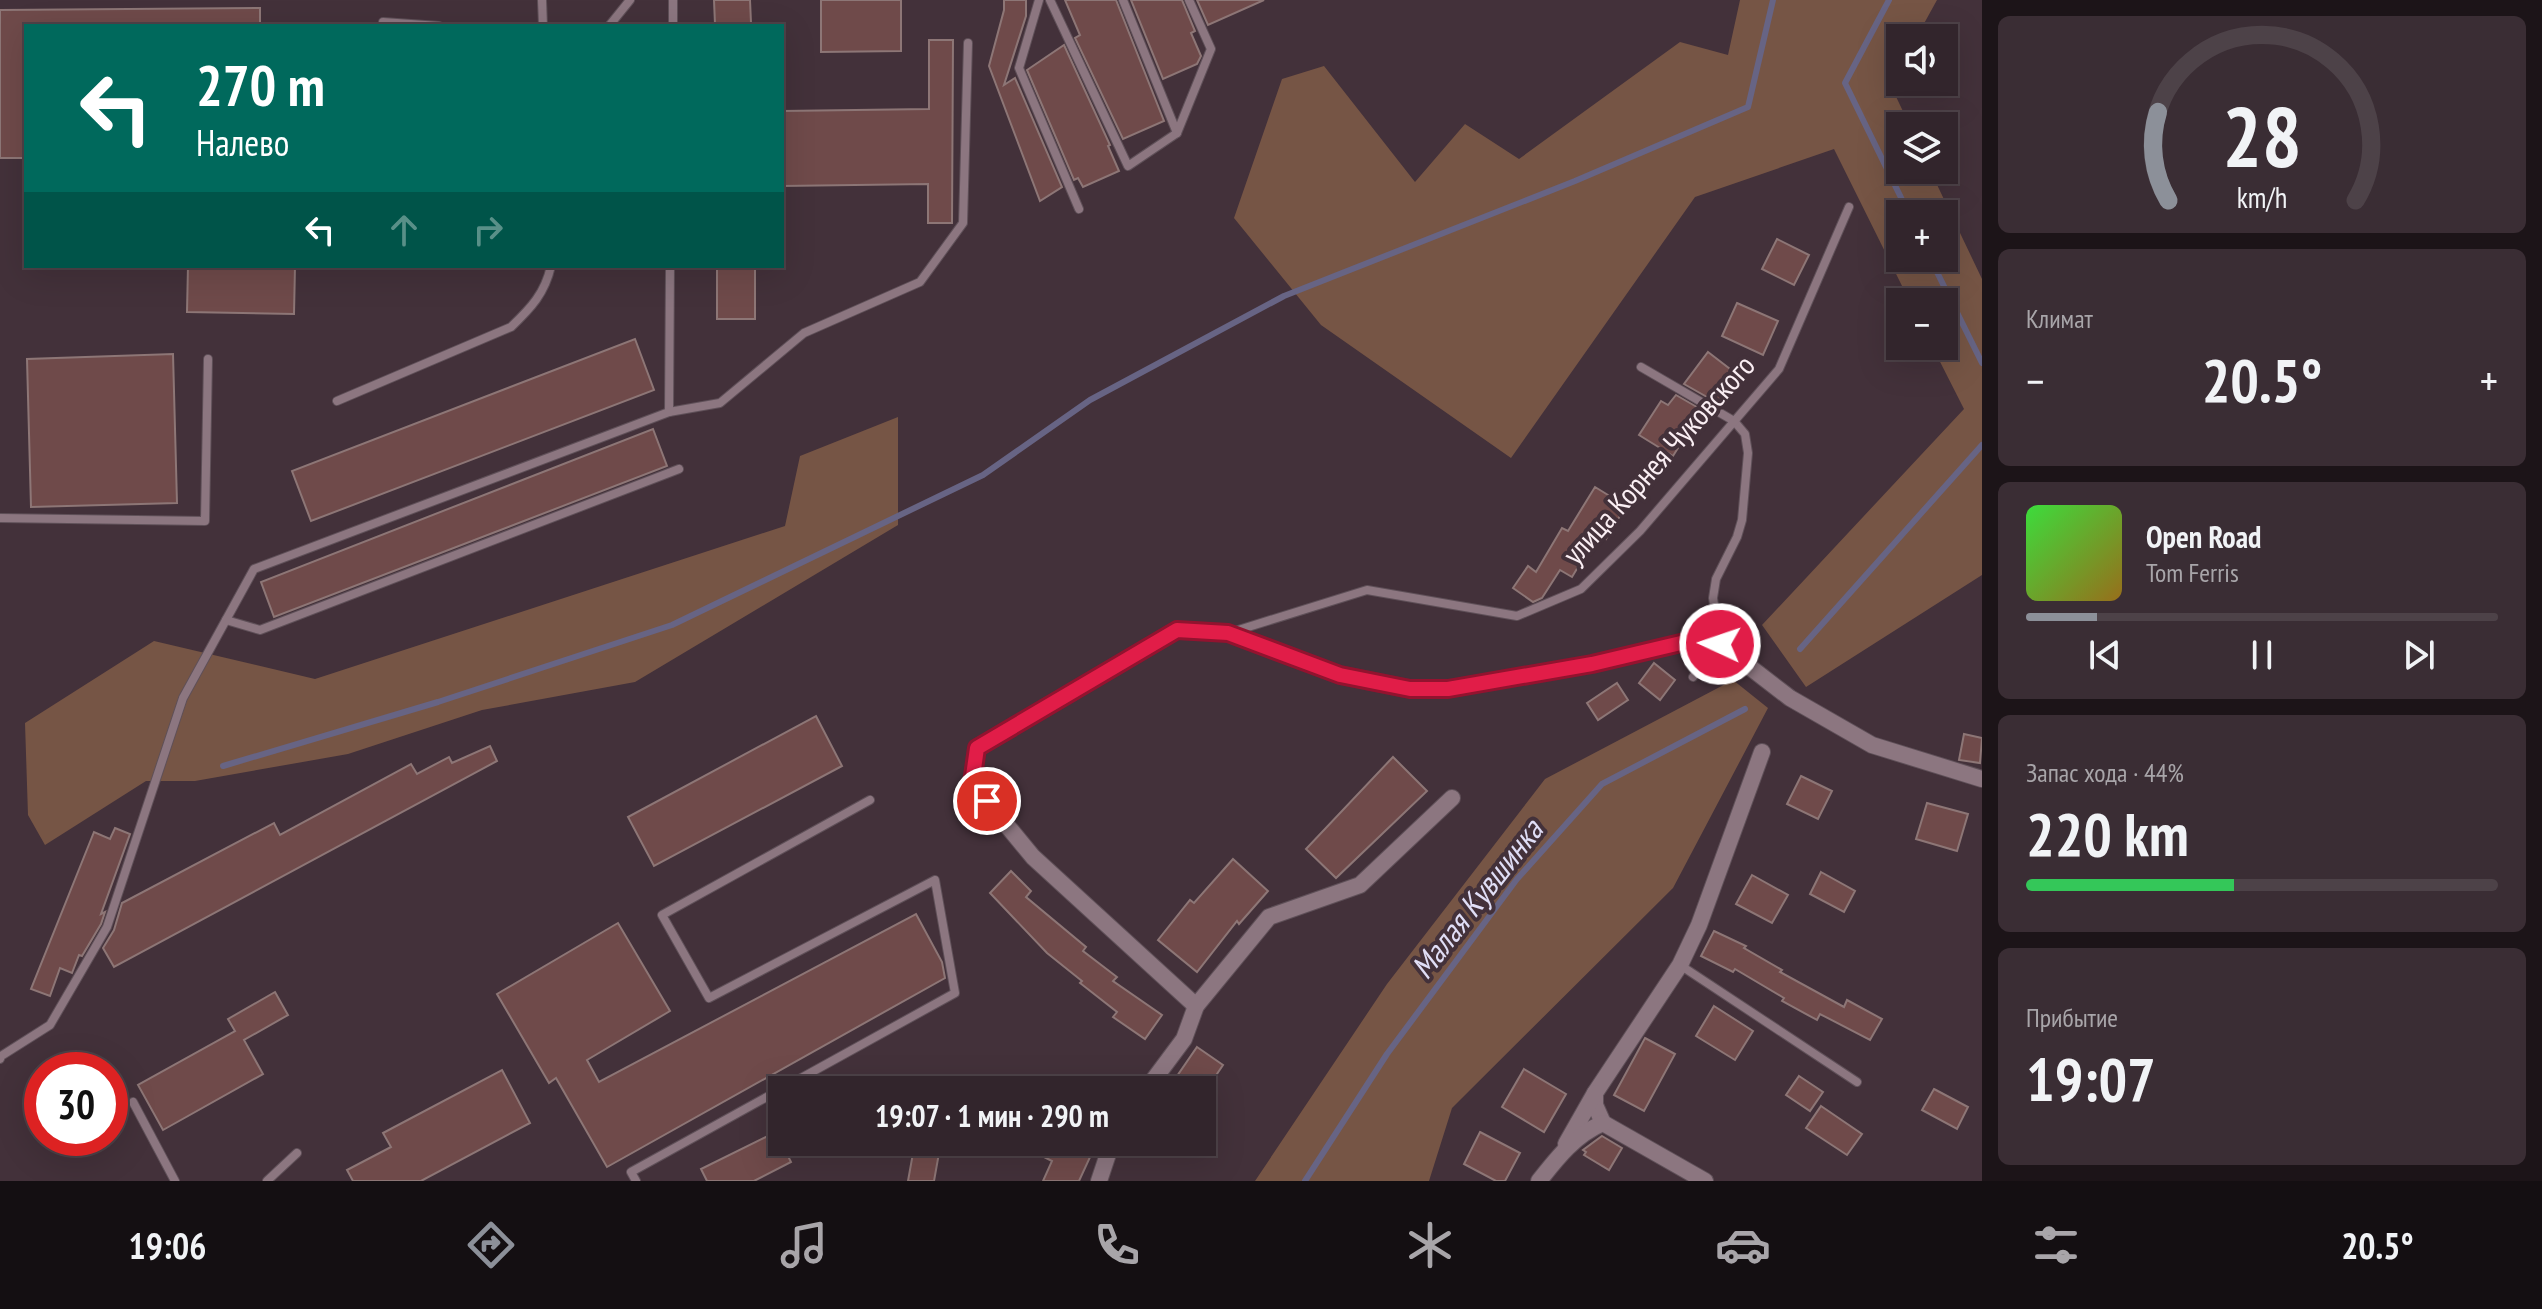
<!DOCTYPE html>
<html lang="ru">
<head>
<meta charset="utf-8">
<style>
	body { margin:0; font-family:"PT Sans Narrow",sans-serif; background:#3a2d34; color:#f1f3f6; height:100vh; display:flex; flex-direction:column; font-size:30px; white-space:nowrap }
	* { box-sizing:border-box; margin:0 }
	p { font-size:26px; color:#a8a5a9 }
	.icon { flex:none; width:44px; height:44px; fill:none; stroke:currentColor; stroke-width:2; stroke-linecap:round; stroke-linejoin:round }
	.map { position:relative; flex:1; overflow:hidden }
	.details { display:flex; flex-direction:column; gap:16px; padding:16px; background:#1c1418; width:560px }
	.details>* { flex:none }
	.hud { position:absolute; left:24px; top:24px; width:760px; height:244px; border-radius:0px; box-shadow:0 8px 32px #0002,0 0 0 2px #4d4248; background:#00695c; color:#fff; overflow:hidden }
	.fabs { position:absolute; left:1886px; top:24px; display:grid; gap:16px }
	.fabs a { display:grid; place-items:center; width:72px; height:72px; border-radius:0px; background:#32252c; box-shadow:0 8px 32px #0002,0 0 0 2px #4d4248; font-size:40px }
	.speed { position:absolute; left:24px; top:1052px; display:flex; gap:16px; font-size:40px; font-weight:700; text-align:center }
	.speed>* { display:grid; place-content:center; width:104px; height:104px; border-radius:50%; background:#32252c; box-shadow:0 8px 32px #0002,0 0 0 2px #4d4248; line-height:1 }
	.speed .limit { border:12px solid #d22; background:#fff; color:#111 }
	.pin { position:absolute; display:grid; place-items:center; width:68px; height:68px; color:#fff; margin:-34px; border:4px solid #fff; border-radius:50%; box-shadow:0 2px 8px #0007 }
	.me { position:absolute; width:88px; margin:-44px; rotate:273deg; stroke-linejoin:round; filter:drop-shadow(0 0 6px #0008) }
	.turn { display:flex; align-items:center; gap:28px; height:168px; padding:0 40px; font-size:36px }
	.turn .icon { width:104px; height:104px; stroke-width:2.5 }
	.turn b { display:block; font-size:56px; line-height:68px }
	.lanes { display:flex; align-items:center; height:76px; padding:0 40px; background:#0003; justify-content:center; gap:40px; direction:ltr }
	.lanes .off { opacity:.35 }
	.big { font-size:60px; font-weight:700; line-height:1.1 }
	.details .widget { flex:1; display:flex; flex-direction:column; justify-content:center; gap:12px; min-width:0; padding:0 28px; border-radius:12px; background:#3a2d34 }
	.details .dial { align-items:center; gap:0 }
	.dial svg { height:208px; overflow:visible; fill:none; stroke:#4d4248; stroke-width:7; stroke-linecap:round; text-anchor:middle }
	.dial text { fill:#f1f3f6; stroke:none }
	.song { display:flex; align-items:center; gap:24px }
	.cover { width:96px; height:96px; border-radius:12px; background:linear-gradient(135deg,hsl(120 70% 55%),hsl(40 70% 35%)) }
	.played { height:8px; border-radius:4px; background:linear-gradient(90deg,#8c9099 15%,#4d4248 15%) }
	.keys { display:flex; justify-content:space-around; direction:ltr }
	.heat { display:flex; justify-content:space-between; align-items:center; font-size:44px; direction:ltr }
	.charge { height:12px; border-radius:6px; background:linear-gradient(90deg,#34c759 44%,#4d4248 0) }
	.trip { position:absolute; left:768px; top:1076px; width:448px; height:80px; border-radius:0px; background:#32252c; box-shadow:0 8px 32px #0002,0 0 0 2px #4d4248; font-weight:700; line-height:80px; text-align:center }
	.menu { display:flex; height:128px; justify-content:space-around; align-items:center; background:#140f12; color:#a8a5a9 }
	.menu .icon { width:56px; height:56px }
	.menu .active { color:#8c9099 }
	.menu b { font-size:36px; color:#f1f3f6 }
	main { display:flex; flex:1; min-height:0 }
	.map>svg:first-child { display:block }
	.forest { fill:#765545; fill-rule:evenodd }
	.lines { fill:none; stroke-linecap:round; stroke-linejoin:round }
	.stream { stroke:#676484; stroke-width:6 }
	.building { fill:#6f4a4a; stroke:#8d7676; stroke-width:2 }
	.lane-casing { stroke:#5f5058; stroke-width:10 }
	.street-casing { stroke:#5f5058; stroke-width:18 }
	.lane { stroke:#8c7680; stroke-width:8 }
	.street { stroke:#8c7680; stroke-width:16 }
	.route-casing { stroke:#92132f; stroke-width:20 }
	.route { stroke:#e11d48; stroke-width:14 }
	.labels { text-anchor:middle; stroke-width:8; stroke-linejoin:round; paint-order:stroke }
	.street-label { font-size:30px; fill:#faeef3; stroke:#43313a }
	.water-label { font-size:32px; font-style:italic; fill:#e0def6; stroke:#43313a }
</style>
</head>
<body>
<main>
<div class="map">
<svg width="1982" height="1181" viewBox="0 0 1982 1181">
	<rect width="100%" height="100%" fill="#43313a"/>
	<g class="forest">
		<path d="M1740 0H1937L1916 38H1900V66L1890 84 1910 126H1900V170H1930L1982 279V575L1806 687 1762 625 1964 409 1932 346H1944V302H1910L1834 149 1695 197 1511 458 1321 325 1234 218 1282 79 1324 66 1415 182 1465 124 1519 159 1680 42 1728 55ZM1900 214H1944V258H1900Z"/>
		<polygon points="898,417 898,525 635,682 482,710 348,754 195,781 146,781 45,845 28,815 25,723 154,641 315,679 785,526 800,456"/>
		<polygon points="1733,680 1768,708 1673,888 1452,1108 1429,1181 1255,1181 1387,984 1545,779"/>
	</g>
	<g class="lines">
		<g class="stream">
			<polyline points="1889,0 1845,83 1909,214"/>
			<polyline points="1930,258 1982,363"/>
			<polyline points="1800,649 1982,445"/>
			<polyline points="223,766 438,702 672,625 983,475 1090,400 1284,296 1575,181 1748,107 1773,0"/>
			<polyline points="1305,1181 1387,1054 1517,879 1602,784 1745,709"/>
		</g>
	</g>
	<g class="building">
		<polygon points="714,0 750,0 751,23 715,24"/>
		<polygon points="821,0 901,0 901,51 821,52"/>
		<polygon points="1004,0 1026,0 1026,16 1004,85 1015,78 1062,187 1040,201 989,66 1004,10"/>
		<polygon points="1065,0 1116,0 1164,121 1123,139 1075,38 1080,35"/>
		<polygon points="1131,0 1182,0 1195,31 1191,33 1201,56 1197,64 1163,79"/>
		<polygon points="1197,0 1264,0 1208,25"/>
		<polygon points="260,8 260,26 26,26 26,158 0,158 0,10"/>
		<polygon points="929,40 953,40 952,223 928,223 928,184 782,186 782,111 929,109"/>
		<polygon points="1064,45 1110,145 1108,146 1119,171 1083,187 1078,178 1074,180 1027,70"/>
		<polygon points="1777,239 1809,255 1794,285 1762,269"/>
		<polygon points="188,266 295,266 294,314 187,312"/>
		<rect x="717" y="266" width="38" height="53"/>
		<polygon points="1737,303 1778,321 1763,355 1722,336"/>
		<polygon points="635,339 654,390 311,521 292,471"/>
		<polygon points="1708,352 1743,379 1723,406 1684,384"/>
		<polygon points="173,354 177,503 31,507 27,359"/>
		<polygon points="1676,395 1702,410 1673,456 1639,435 1661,401 1668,405"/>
		<polygon points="653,429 667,466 274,617 261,582"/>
		<polygon points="1595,487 1626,506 1606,539 1598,534 1572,577 1560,570 1542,598 1533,602 1513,588 1528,566 1536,572 1562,528 1568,531"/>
		<polygon points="1654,663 1675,680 1660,700 1639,683"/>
		<polygon points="1617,683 1628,700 1598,720 1587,703"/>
		<polygon points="816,716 842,766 654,866 628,817"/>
		<polygon points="1964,734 1982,738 1980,763 1959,760"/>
		<polygon points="490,746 497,761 114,967 103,948 114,930 122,903 274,823 280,835 411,764 417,774 449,757 452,763"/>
		<polygon points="1393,757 1427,791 1336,878 1306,849"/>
		<polygon points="1801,776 1832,791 1818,819 1787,804"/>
		<polygon points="1927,803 1968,814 1957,851 1916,839"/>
		<polygon points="115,828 130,834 101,914 105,912 101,924 82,956 79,955 72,973 60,968 50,996 31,989 94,832 110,839"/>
		<polygon points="1233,859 1268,891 1239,924 1237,921 1197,972 1158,940 1190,900 1194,903"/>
		<polygon points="1011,871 1031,891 1026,897 1086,947 1083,951 1117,977 1113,981 1162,1015 1145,1039 1113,1017 1117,1012 1080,983 1082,981 1047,953 990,893"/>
		<polygon points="1821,872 1855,891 1844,912 1810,894"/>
		<polygon points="1752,875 1788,895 1772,923 1736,904"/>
		<polygon points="916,914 942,962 945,978 607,1167 556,1078 549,1083 497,994 618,923 670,1011 587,1060 599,1082"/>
		<polygon points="1714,931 1746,946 1744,948 1782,970 1780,972 1844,1007 1847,1000 1882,1019 1870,1040 1820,1014 1817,1020 1782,1001 1784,998 1735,969 1733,972 1701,956"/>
		<polygon points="275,992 288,1015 244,1040 263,1074 163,1130 138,1085 235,1031 228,1019"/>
		<polygon points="1714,1006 1753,1031 1735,1060 1696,1036"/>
		<polygon points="1645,1038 1675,1054 1644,1111 1614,1095"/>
		<polygon points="1197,1047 1223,1065 1202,1096 1202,1090 1192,1090 1175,1079"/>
		<polygon points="1524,1069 1566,1094 1544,1132 1502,1107"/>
		<polygon points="502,1070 530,1123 421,1181 353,1181 347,1170 391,1147 383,1133"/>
		<polygon points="1799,1076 1823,1092 1810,1111 1786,1095"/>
		<polygon points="1934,1089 1968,1107 1957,1129 1922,1110"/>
		<polygon points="1821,1106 1862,1134 1847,1155 1806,1128"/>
		<polygon points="776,1132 791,1162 754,1181 707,1181 701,1169"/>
		<polygon points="1480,1132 1520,1153 1505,1181 1496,1181 1464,1164"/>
		<polygon points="1602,1136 1622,1148 1609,1170 1584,1155 1586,1152 1583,1150"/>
		<polygon points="915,1142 941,1142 934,1181 908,1181"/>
		<polygon points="1051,1142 1097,1142 1079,1181 1043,1181 1052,1161 1044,1157"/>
	</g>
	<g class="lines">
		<defs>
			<g id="lane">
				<polyline points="542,0 543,26"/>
				<polyline points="1039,0 1019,68 1079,209"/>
				<polyline points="1050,0 1128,166 1177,133 1123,0"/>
				<polyline points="383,22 439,26"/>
				<polyline points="609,26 630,0"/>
				<polyline points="673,26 673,0"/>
				<polyline points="1177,133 1211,49 1189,0"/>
				<polyline points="1641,367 1734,421 1745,434 1748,453 1742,520 1737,537 1716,579 1713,598 1720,644 1693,677"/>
				<path d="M337 401 511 327C531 308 545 293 551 266"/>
				<polyline points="669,412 670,266"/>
				<polyline points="0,518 205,521 208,359"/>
				<polyline points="226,620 260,630 679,469"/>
				<polyline points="1232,632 1367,590 1517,616 1581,589 1640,531 1779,369 1849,207"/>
				<polyline points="1680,965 1857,1082"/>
				<polyline points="0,1059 1,1056 50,1025 107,927 183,698 254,569 669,412 720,403 804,333 920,282 963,223 968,43"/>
				<polyline points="133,1102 175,1181"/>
				<polyline points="267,1181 297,1153"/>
				<polyline points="636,1181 631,1172 955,993 935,880 709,998 662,915 870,800"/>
			</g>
			<g id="street">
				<polyline points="1196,1006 1033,857 972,783 977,748 1177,630 1228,633 1340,675 1410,689 1448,689 1592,664 1702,638 1720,644 1790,698 1872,745 1982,779"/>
				<polyline points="1146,1090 1184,1039 1196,1006 1269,917 1360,885 1452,798"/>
				<polyline points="1603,1123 1595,1105 1595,1093 1680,965 1699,925 1762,752"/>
				<polyline points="1603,1123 1705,1181"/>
				<polyline points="1566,1144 1595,1093"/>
				<polyline points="1099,1181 1112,1142"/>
				<path d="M1539 1181C1557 1158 1575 1135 1603 1123"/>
			</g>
		</defs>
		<use href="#lane" class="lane-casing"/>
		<use href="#street" class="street-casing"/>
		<use href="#lane" class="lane"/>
		<use href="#street" class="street"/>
	</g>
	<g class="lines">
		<defs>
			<polyline id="route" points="987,801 972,783 977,748 1177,630 1228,633 1340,675 1410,689 1448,689 1592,664 1702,638 1720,644"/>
		</defs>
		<use href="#route" class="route-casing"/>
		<use href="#route" class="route"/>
	</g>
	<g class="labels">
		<g class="street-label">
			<text transform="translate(1659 460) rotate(-48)" y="10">улица Корнея Чуковского</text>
		</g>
		<g class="water-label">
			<text transform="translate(1477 899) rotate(-52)" y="11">Малая Кувшинка</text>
		</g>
	</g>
</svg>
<div class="fabs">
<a><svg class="icon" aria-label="sound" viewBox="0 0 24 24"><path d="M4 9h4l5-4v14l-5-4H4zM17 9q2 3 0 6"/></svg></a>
<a><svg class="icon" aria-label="layers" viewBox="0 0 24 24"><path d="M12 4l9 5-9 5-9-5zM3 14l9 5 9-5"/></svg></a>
<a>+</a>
<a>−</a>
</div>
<div class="speed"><div class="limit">30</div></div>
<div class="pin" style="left:987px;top:801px;background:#d93025"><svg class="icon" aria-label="arrive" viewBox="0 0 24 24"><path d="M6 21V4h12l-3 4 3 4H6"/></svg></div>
<svg class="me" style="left:1720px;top:644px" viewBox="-20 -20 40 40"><circle r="17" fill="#e11d48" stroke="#fff" stroke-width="3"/><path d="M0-11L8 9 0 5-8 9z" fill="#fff"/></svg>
<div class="trip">19:07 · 1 мин · 290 m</div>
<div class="hud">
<div class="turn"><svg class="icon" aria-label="left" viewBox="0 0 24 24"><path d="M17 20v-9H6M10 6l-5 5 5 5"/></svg><div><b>270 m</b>Налево</div></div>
<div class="lanes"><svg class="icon" aria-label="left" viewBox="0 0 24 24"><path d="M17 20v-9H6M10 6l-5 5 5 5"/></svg><svg class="icon off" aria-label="ahead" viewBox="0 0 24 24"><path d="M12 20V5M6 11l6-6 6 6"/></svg><svg class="icon off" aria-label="right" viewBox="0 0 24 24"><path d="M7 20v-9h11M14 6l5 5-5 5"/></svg></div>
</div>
</div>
<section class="details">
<div class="widget dial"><svg viewBox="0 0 100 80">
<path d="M14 69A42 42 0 1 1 86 69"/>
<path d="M14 69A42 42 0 0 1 10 35" stroke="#8c9099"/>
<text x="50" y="56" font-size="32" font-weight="700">28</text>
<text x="50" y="72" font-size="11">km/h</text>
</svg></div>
<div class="widget"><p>Климат</p>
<div class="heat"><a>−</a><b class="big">20.5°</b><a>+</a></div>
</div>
<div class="widget">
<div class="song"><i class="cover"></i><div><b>Open Road</b><p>Tom Ferris</p></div></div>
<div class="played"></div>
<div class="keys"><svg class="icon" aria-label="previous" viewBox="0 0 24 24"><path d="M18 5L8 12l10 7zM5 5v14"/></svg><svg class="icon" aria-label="pause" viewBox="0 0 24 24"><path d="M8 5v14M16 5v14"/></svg><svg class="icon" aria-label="next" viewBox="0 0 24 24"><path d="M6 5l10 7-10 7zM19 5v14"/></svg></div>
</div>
<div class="widget"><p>Запас хода · 44%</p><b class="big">220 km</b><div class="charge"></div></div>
<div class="widget"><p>Прибытие</p><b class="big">19:07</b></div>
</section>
</main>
<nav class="menu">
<b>19:06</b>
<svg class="icon active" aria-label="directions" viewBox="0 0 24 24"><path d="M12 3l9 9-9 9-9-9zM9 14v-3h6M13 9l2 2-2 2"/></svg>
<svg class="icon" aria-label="music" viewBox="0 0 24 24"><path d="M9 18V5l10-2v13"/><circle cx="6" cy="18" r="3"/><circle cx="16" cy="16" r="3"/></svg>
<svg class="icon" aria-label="phone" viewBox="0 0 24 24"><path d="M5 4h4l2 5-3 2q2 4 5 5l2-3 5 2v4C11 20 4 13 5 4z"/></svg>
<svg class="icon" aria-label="climate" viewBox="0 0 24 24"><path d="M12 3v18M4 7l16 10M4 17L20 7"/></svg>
<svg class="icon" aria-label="car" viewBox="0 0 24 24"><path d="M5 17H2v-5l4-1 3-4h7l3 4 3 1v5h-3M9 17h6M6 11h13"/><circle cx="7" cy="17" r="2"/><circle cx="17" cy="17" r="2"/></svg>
<svg class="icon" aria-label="filters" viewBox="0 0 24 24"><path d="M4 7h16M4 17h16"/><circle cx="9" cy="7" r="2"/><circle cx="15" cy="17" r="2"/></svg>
<b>20.5°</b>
</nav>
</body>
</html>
